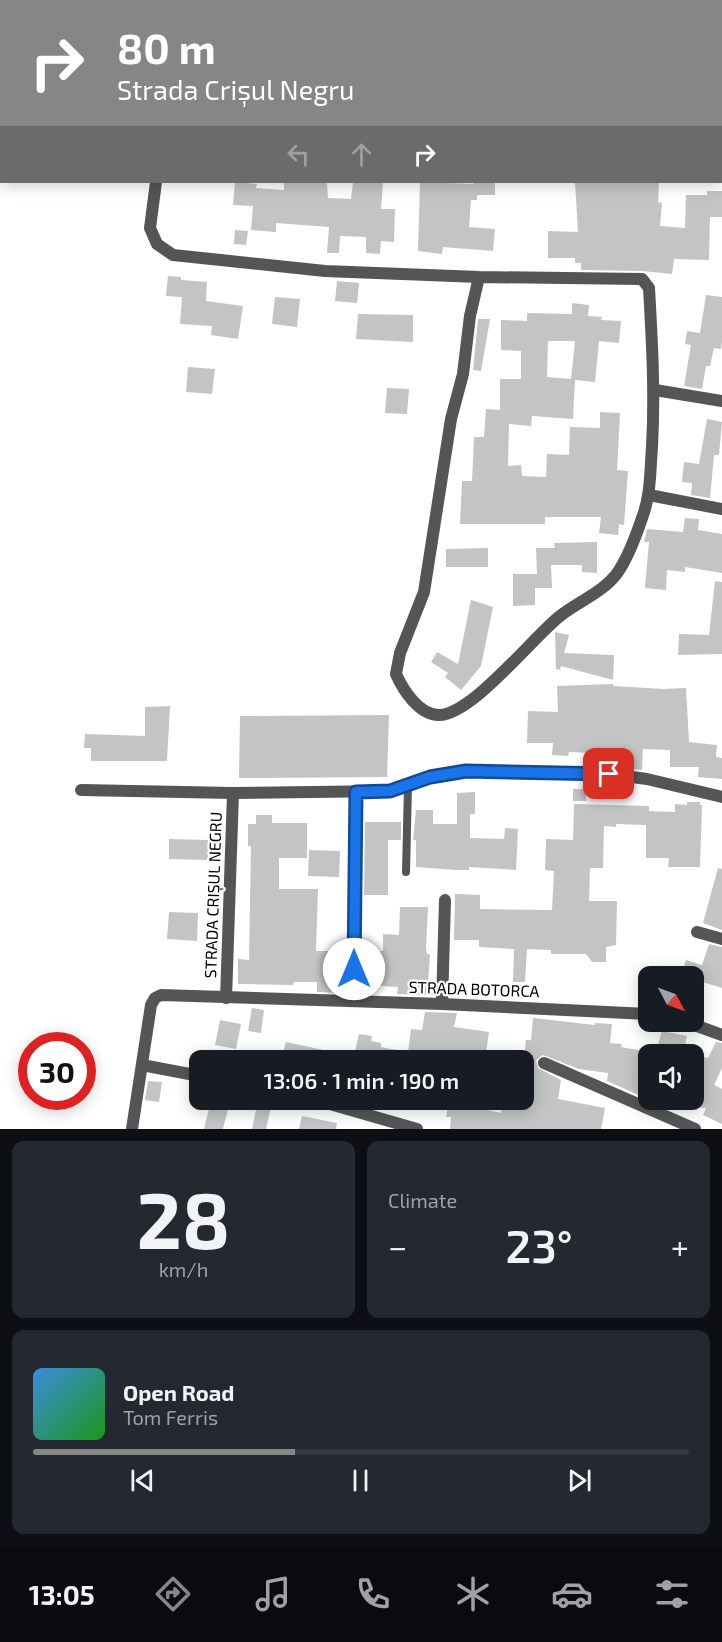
<!DOCTYPE html>
<html lang="en">
<head>
<meta charset="utf-8">
<style>
	body { margin:0; font-family:"Exo 2",sans-serif; background:#242831; color:#f1f3f6; height:100vh; display:flex; flex-direction:column; font-size:22px; white-space:nowrap }
	* { box-sizing:border-box; margin:0 }
	p { font-size:20px; color:#9ea1a6 }
	.icon { flex:none; width:33px; height:33px; fill:none; stroke:currentColor; stroke-width:2; stroke-linecap:round; stroke-linejoin:round }
	.map { position:relative; height:1129px; overflow:hidden }
	.drawer { display:flex; flex-direction:column; gap:12px; padding:12px; background:#0d0f14; flex:1 }
	.drawer>* { flex:none }
	.guide { position:absolute; left:0px; top:0px; width:723px; height:183px; box-shadow:0 3px 15px #0003; background:#858687; color:#fff; overflow:hidden }
	.needle { width:39px; rotate:131deg }
	.tools { position:absolute; left:638px; top:966px; display:grid; gap:12px }
	.tools a { display:grid; place-items:center; width:66px; height:66px; border-radius:12px; background:#171b24; box-shadow:0 3px 15px #0003; font-size:30px }
	.speed { position:absolute; left:18px; top:1032px; display:flex; gap:12px; font-size:30px; font-weight:700; text-align:center }
	.speed>* { display:grid; place-content:center; width:78px; height:78px; border-radius:50%; background:#171b24; box-shadow:0 3px 15px #0003; line-height:1 }
	.speed .limit { border:9px solid #d22; background:#fff; color:#111 }
	.pin { position:absolute; display:grid; place-items:center; width:51px; height:51px; color:#fff; margin:-26px; border-radius:12px; box-shadow:0 3px 9px #0006 }
	.me { position:absolute; width:66px; margin:-33px; rotate:0deg; stroke-linejoin:round; filter:drop-shadow(0 0 4px #0008) }
	.turn { display:flex; align-items:center; gap:21px; height:126px; padding:0 18px; font-size:27px }
	.turn .icon { width:78px; height:78px; stroke-width:2.5 }
	.turn b { display:block; font-size:42px; line-height:51px }
	.lanes { display:flex; align-items:center; height:57px; padding:0 18px; background:#0003; justify-content:center; gap:30px; direction:ltr }
	.lanes .off { opacity:.35 }
	.big { font-size:45px; font-weight:600; line-height:1.1 }
	.drawer .card { flex:1; display:flex; flex-direction:column; justify-content:center; gap:9px; min-width:0; padding:0 21px; border-radius:12px; background:#242831 }
	.drawer .dial { align-items:center; gap:0 }
	.dial b { font-size:78px; line-height:1 }
	.song { display:flex; align-items:center; gap:18px }
	.cover { width:72px; height:72px; border-radius:9px; background:linear-gradient(135deg,hsl(210 70% 55%),hsl(120 70% 35%)) }
	.played { height:6px; border-radius:3px; background:linear-gradient(90deg,#858687 40%,#363941 40%) }
	.keys { display:flex; justify-content:space-around; direction:ltr }
	.heat { display:flex; justify-content:space-between; align-items:center; font-size:33px; direction:ltr }
	.drawer .tiles { flex:1; display:grid; gap:12px; grid-template-columns:1fr 1fr }
	.card:last-child { grid-column:span 2 }
	.trip { position:absolute; left:189px; top:1050px; width:345px; height:60px; border-radius:12px; background:#171b24; box-shadow:0 3px 15px #0003; font-weight:600; line-height:60px; text-align:center }
	.tabs { display:flex; height:96px; justify-content:space-around; align-items:center; background:#090b0e; color:#9ea1a6 }
	.tabs .icon { width:42px; height:42px }
	.tabs .current { color:#858687 }
	.tabs b { font-size:27px; color:#f1f3f6 }
	.map>svg:first-child { display:block }
	.building { fill:#c4c4c4; fill-rule:evenodd }
	.lines { fill:none; stroke-linecap:round; stroke-linejoin:round }
	.lane { stroke:#555; stroke-width:8 }
	.street { stroke:#555; stroke-width:12 }
	.route-casing { stroke:#114b97; stroke-width:15 }
	.route { stroke:#1a73e8; stroke-width:10 }
	.labels { text-anchor:middle; stroke-width:4.5; stroke-linejoin:round; paint-order:stroke }
	.street-label { font-size:16px; fill:#000; stroke:#fff }
</style>
</head>
<body>
<div class="map">
<svg width="722" height="1129" viewBox="0 0 722 1129">
	<rect width="100%" height="100%" fill="#fff"/>
	<g class="building">
		<polygon points="235,182 257,184 256,188 284,190 284,182 327,182 328,198 351,199 353,182 383,182 381,209 395,209 394,242 381,241 380,254 366,253 366,237 340,236 339,253 327,253 329,227 276,223 276,232 251,230 253,206 233,205"/>
		<polygon points="420,182 473,184 473,182 495,182 495,195 477,195 477,200 471,200 469,227 495,229 493,251 443,247 442,254 418,251"/>
		<polygon points="575,182 659,183 658,202 662,203 660,226 685,228 686,195 707,195 707,191 722,191 722,217 710,217 709,260 674,259 672,274 642,271 581,270 581,263 575,263 575,258 548,258 548,231 578,232"/>
		<polygon points="235,230 248,231 246,245 234,244"/>
		<polygon points="168,276 181,277 181,280 207,282 206,301 243,306 238,339 211,335 212,326 180,324 182,297 166,296"/>
		<polygon points="337,281 359,283 357,303 335,301"/>
		<polygon points="706,295 722,297 722,342 721,349 714,348 710,366 706,366 702,389 684,386 691,345 685,344 687,331 700,333"/>
		<polygon points="275,297 300,299 297,327 272,324"/>
		<path d="M572 303 589 305 588 316 602 317 601 320 621 321 619 343 599 341 595 382 575 380 573 419 532 416 531 426 509 424 508 466 521 465 522 476 546 477 547 454 569 455 570 427 600 428V412L620 413 617 470 628 471 624 525 619 524 618 535 599 533 601 517H545V524H460L462 481H472L474 437H484L486 409 500 410V379H521V351L501 350V320L527 321V313L572 314ZM548 341H575L571 379 547 377Z"/>
		<polygon points="358,314 413,315 413,342 356,339"/>
		<polygon points="478,319 490,319 481,371 473,370"/>
		<polygon points="188,367 215,369 212,394 186,392"/>
		<polygon points="387,388 409,389 407,414 385,413"/>
		<polygon points="707,419 722,422 719,455 714,455 710,498 691,495 692,483 682,482 684,462 699,464"/>
		<polygon points="685,518 699,519 698,530 722,534 722,573 685,567 685,572 667,570 666,590 645,588 649,542 644,542 647,529 683,532"/>
		<polygon points="597,542 597,573 582,572 582,565 551,565 552,588 535,588 535,605 513,606 513,574 537,574 536,548 555,548 554,543"/>
		<polygon points="488,548 488,567 446,567 446,549"/>
		<polygon points="715,581 722,582 722,654 678,655 679,634 709,635"/>
		<polygon points="471,600 493,607 481,666 461,690 445,677 448,673 431,662 437,652 458,664"/>
		<polygon points="555,632 569,635 564,653 614,655 613,680 561,666 560,670 556,669"/>
		<polygon points="613,684 613,686 664,689 686,688 689,742 717,745 716,757 722,758 722,779 698,777 699,767 670,767 670,750 643,749 642,770 610,766 611,754 569,752 568,756 552,755 553,743 527,743 528,711 558,712 557,686"/>
		<polygon points="170,706 167,761 91,761 91,748 84,748 85,734 145,736 145,707"/>
		<polygon points="389,715 387,777 239,778 240,716"/>
		<rect x="573" y="789" width="13" height="12"/>
		<polygon points="475,792 475,814 470,814 470,838 504,839 505,828 518,829 516,870 469,867 469,870 456,870 416,867 416,840 413,840 416,810 433,810 433,824 457,824 457,793"/>
		<polygon points="687,802 700,802 700,805 702,805 700,867 668,867 669,858 646,858 646,825 616,824 616,827 604,826 603,868 590,868 589,901 617,901 616,945 606,947 606,962 592,962 586,954 551,954 551,950 527,949 525,982 513,982 514,949 479,947 479,940 454,940 455,894 480,895 480,909 552,910 554,871 545,870 546,839 573,840 574,804 649,806 649,811 675,812 675,804 687,805"/>
		<polygon points="256,815 272,815 272,823 307,823 307,858 279,858 279,889 318,889 316,951 346,951 344,993 317,992 317,982 294,982 293,985 238,984 238,959 249,960 251,846 248,846 248,824 256,824"/>
		<polygon points="365,822 401,822 401,840 388,840 388,895 364,895"/>
		<polygon points="169,839 208,840 208,860 169,859"/>
		<polygon points="309,850 340,851 339,877 308,876"/>
		<polygon points="718,868 722,869 722,930 703,923"/>
		<polygon points="400,907 428,907 426,948 427,954 430,954 428,984 434,984 434,995 397,994 398,987 362,985 362,951 383,951 383,934 399,935"/>
		<polygon points="169,912 198,913 197,941 167,939"/>
		<polygon points="709,944 722,947 722,988 693,979 693,976 681,976 686,960 702,965"/>
		<polygon points="252,1008 264,1010 261,1033 248,1031"/>
		<polygon points="425,1012 457,1013 454,1027 489,1032 485,1060 353,1060 359,1034 372,1036 371,1041 381,1043 381,1047 408,1052 411,1029 422,1030"/>
		<polygon points="533,1018 595,1025 595,1023 612,1024 610,1043 622,1044 621,1047 648,1052 648,1099 607,1081 608,1073 579,1069 543,1055 536,1060 538,1068 561,1080 558,1099 605,1108 601,1129 450,1129 451,1117 446,1117 449,1100 479,1100 478,1108 501,1113 503,1100 524,1100 524,1060 526,1040 531,1040"/>
		<polygon points="220,1020 241,1024 236,1049 215,1045"/>
		<polygon points="662,1031 687,1036 683,1054 655,1054"/>
		<polygon points="286,1042 347,1055 347,1060 281,1060"/>
		<polygon points="716,1042 722,1043 722,1068 714,1085 722,1089 722,1124 703,1115 706,1108 693,1107 693,1054 708,1058"/>
		<polygon points="148,1081 162,1082 159,1102 145,1100"/>
		<polygon points="211,1100 229,1105 223,1129 204,1129"/>
		<polygon points="258,1100 272,1103 266,1129 252,1129"/>
		<polygon points="302,1116 337,1123 336,1129 299,1129"/>
	</g>
	<g class="lines">
		<g class="lane">
			<polyline points="460,0 460,2"/>
			<polyline points="406,872 408,785"/>
		</g>
		<g class="street">
			<polyline points="583,2 583,0"/>
			<path d="M156 182 150 228 157 244 173 255 325 271 479 277 642 279 649 288C652 341 655 393 652 447 650 471 651 495 642 518 636 536 628 557 618 572 604 592 579 601 560 616 533 637 472 715 439 715 419 715 403 690 396 674L400 653 424 592 451 419 463 374 470 316 479 277"/>
			<polyline points="655,390 722,401"/>
			<polyline points="649,495 722,509"/>
			<polyline points="81,790 233,793 390,791 430,777 466,771 609,774 647,779 722,797"/>
			<polyline points="697,932 722,939"/>
			<polyline points="226,998 233,793"/>
			<polyline points="354,1001 355,792"/>
			<polyline points="442,1004 445,900"/>
			<polyline points="686,1022 722,1035"/>
			<polyline points="544,1063 695,1129"/>
			<polyline points="142,1065 200,1076"/>
			<polyline points="316,1100 417,1129"/>
			<polyline points="132,1129 151,1005 155,998 161,995 442,1004 648,1014"/>
		</g>
	</g>
	<g class="lines">
		<defs>
			<polyline id="route" points="354,969 356,792 390,791 430,777 466,771 609,774"/>
		</defs>
		<use href="#route" class="route-casing"/>
		<use href="#route" class="route"/>
	</g>
	<g class="labels">
		<g class="street-label">
			<text transform="translate(213 895) rotate(-88)" y="6">STRADA CRIȘUL NEGRU</text>
			<text transform="translate(474 989) rotate(2)" y="6">STRADA BOTORCA</text>
		</g>
	</g>
</svg>
<div class="tools">
<a><svg class="needle" viewBox="-14 -14 28 28"><path d="M0-13l5 13h-10z" fill="#e53935"/><path d="M0 13l5-13h-10z" fill="#9ea1a6"/></svg></a>
<a><svg class="icon" aria-label="sound" viewBox="0 0 24 24"><path d="M4 9h4l5-4v14l-5-4H4zM17 9q2 3 0 6"/></svg></a>
</div>
<div class="speed"><div class="limit">30</div></div>
<div class="pin" style="left:609px;top:774px;background:#d93025"><svg class="icon" aria-label="arrive" viewBox="0 0 24 24"><path d="M6 21V4h12l-3 4 3 4H6"/></svg></div>
<svg class="me" style="left:354px;top:969px" viewBox="-20 -20 40 40"><circle r="19" fill="#fff"/><path d="M0-13L10 11 0 6-10 11z" fill="#1a73e8"/></svg>
<div class="trip">13:06 · 1 min · 190 m</div>
<div class="guide">
<div class="turn"><svg class="icon" aria-label="right" viewBox="0 0 24 24"><path d="M7 20v-9h11M14 6l5 5-5 5"/></svg><div><b>80 m</b>Strada Crișul Negru</div></div>
<div class="lanes"><svg class="icon off" aria-label="left" viewBox="0 0 24 24"><path d="M17 20v-9H6M10 6l-5 5 5 5"/></svg><svg class="icon off" aria-label="ahead" viewBox="0 0 24 24"><path d="M12 20V5M6 11l6-6 6 6"/></svg><svg class="icon" aria-label="right" viewBox="0 0 24 24"><path d="M7 20v-9h11M14 6l5 5-5 5"/></svg></div>
</div>
</div>
<section class="drawer">
<div class="tiles">
<div class="card dial"><b>28</b><p>km/h</p></div>
<div class="card"><p>Climate</p>
<div class="heat"><a>−</a><b class="big">23°</b><a>+</a></div>
</div>
<div class="card">
<div class="song"><i class="cover"></i><div><b>Open Road</b><p>Tom Ferris</p></div></div>
<div class="played"></div>
<div class="keys"><svg class="icon" aria-label="previous" viewBox="0 0 24 24"><path d="M18 5L8 12l10 7zM5 5v14"/></svg><svg class="icon" aria-label="pause" viewBox="0 0 24 24"><path d="M8 5v14M16 5v14"/></svg><svg class="icon" aria-label="next" viewBox="0 0 24 24"><path d="M6 5l10 7-10 7zM19 5v14"/></svg></div>
</div>
</div>
</section>
<nav class="tabs">
<b>13:05</b>
<svg class="icon current" aria-label="directions" viewBox="0 0 24 24"><path d="M12 3l9 9-9 9-9-9zM9 14v-3h6M13 9l2 2-2 2"/></svg>
<svg class="icon" aria-label="music" viewBox="0 0 24 24"><path d="M9 18V5l10-2v13"/><circle cx="6" cy="18" r="3"/><circle cx="16" cy="16" r="3"/></svg>
<svg class="icon" aria-label="phone" viewBox="0 0 24 24"><path d="M5 4h4l2 5-3 2q2 4 5 5l2-3 5 2v4C11 20 4 13 5 4z"/></svg>
<svg class="icon" aria-label="climate" viewBox="0 0 24 24"><path d="M12 3v18M4 7l16 10M4 17L20 7"/></svg>
<svg class="icon" aria-label="car" viewBox="0 0 24 24"><path d="M5 17H2v-5l4-1 3-4h7l3 4 3 1v5h-3M9 17h6M6 11h13"/><circle cx="7" cy="17" r="2"/><circle cx="17" cy="17" r="2"/></svg>
<svg class="icon" aria-label="filters" viewBox="0 0 24 24"><path d="M4 7h16M4 17h16"/><circle cx="9" cy="7" r="2"/><circle cx="15" cy="17" r="2"/></svg>
</nav>
</body>
</html>
